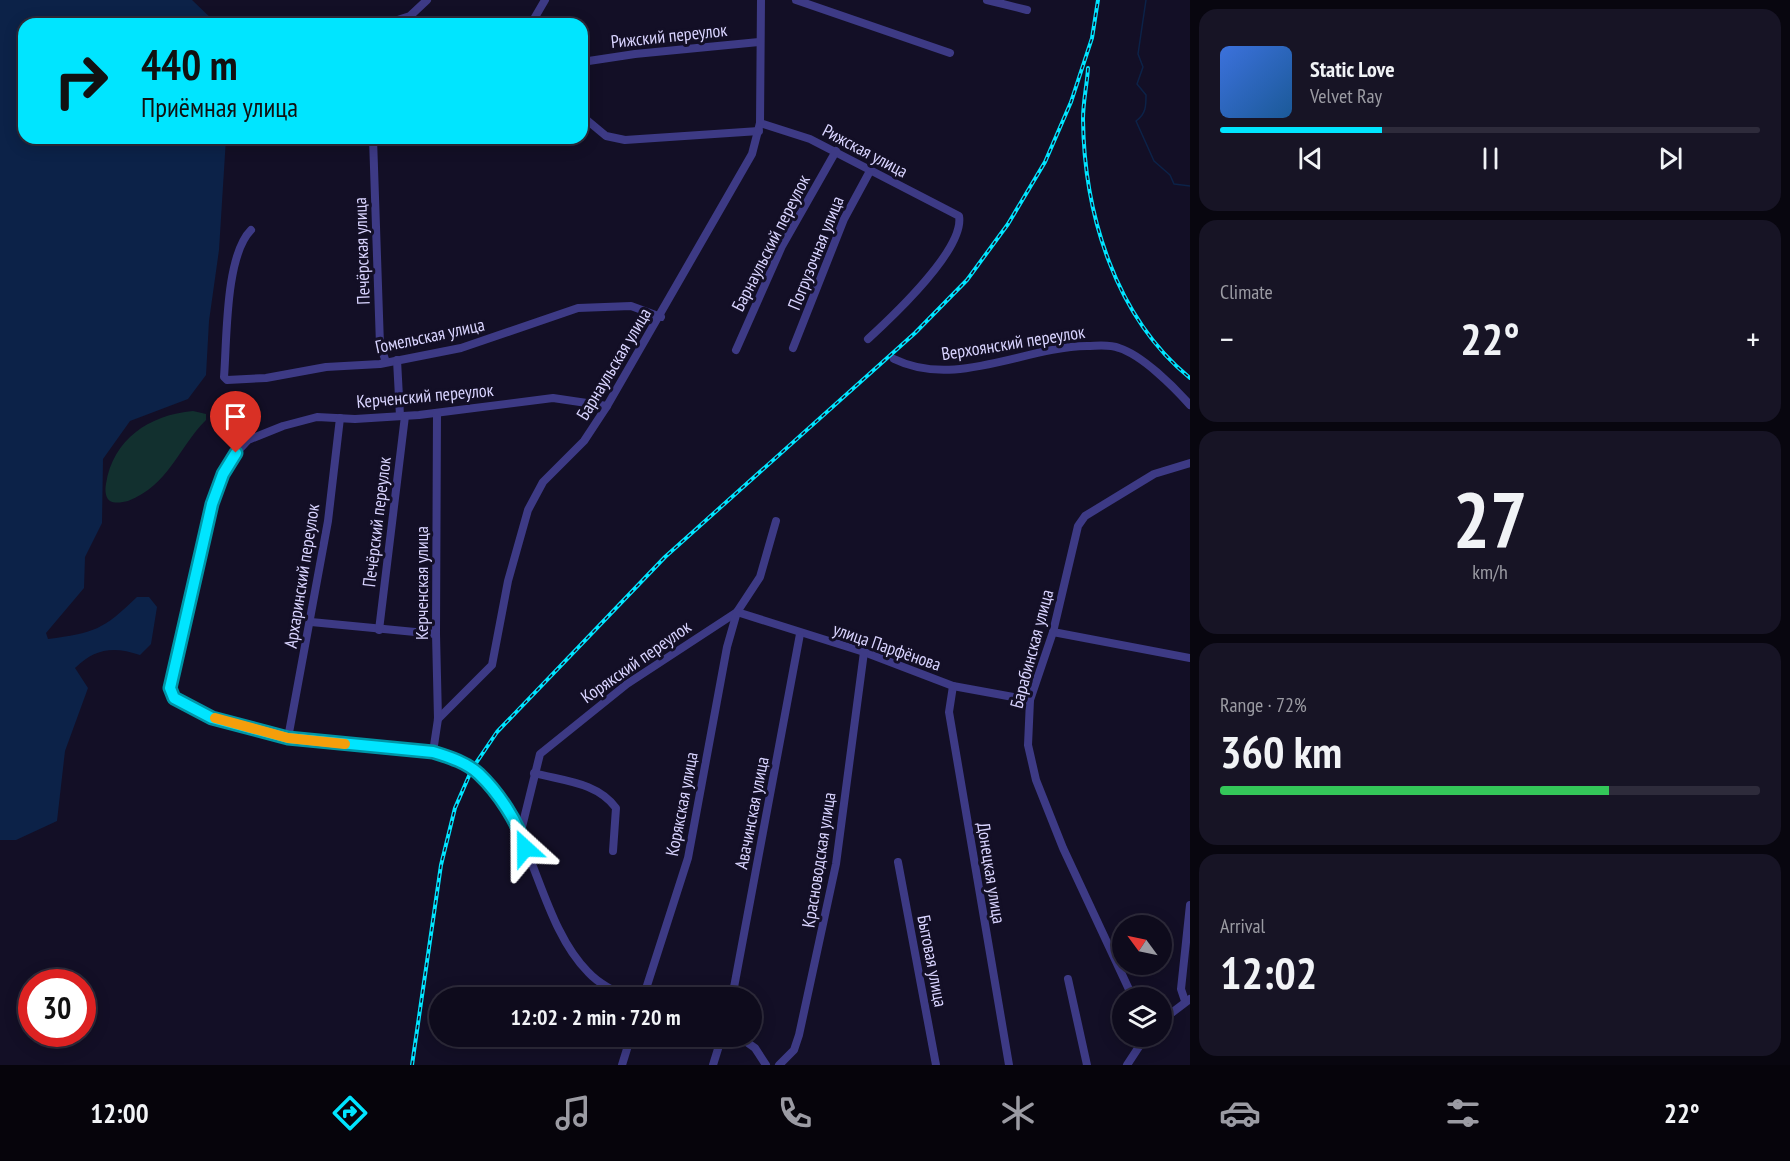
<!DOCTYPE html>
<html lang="en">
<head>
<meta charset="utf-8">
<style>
	body { margin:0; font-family:"PT Sans Narrow",sans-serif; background:#171425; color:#f1f3f6; height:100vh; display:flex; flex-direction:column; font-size:22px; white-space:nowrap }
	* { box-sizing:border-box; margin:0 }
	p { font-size:20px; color:#9b9ba3 }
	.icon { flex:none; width:33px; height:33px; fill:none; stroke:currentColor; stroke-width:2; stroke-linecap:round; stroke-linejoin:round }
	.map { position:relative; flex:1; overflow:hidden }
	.side { display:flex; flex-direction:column; gap:9px; padding:9px; background:#08060f; width:600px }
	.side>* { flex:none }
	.banner { position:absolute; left:18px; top:18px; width:570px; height:126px; border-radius:18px; box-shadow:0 3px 15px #0003,0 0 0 2px #2e2b3b; background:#00e5ff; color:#111; overflow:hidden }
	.needle { width:39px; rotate:303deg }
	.fabs { position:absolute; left:1112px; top:915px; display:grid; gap:12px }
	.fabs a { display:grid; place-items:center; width:60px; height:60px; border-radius:50%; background:#0e0b1c; box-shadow:0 3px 15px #0003,0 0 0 2px #2e2b3b; font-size:30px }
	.speed { position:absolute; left:18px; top:969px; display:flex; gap:12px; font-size:30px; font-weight:700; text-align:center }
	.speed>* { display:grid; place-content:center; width:78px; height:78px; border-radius:50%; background:#0e0b1c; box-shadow:0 3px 15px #0003,0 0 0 2px #2e2b3b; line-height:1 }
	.speed .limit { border:9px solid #d22; background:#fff; color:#111 }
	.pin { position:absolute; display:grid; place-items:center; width:51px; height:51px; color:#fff; margin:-62px -26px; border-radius:50% 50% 50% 0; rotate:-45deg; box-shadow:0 0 6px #0007 }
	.pin .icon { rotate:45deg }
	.me { position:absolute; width:66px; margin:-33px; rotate:336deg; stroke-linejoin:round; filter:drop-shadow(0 0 4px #0008) }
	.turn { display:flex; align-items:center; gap:21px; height:126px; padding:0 24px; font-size:27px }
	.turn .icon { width:78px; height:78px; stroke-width:2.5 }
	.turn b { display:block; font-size:42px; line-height:51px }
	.big { font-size:45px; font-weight:600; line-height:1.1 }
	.side .tile { flex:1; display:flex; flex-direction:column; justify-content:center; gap:9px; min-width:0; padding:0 21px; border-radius:18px; background:#171425 }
	.side .dial { align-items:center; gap:0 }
	.dial b { font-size:78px; line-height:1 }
	.song { display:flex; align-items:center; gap:18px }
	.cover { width:72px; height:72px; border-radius:9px; background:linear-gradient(135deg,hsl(220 70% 55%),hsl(210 70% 35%)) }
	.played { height:6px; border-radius:3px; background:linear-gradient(90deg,#00e5ff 30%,#2e2b3b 30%) }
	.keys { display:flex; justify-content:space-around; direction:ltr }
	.heat { display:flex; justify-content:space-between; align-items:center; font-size:33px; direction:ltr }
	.charge { height:9px; border-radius:4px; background:linear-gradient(90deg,#34c759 72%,#2e2b3b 0) }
	.trip { position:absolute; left:429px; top:987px; width:333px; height:60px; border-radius:30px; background:#0e0b1c; box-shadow:0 3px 15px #0003,0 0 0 2px #2e2b3b; font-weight:600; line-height:60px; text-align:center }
	.tab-bar { display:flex; height:96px; justify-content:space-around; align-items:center; background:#06040b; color:#9b9ba3 }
	.tab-bar .icon { width:42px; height:42px }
	.tab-bar .selected { color:#00e5ff }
	.tab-bar b { font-size:27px; color:#f1f3f6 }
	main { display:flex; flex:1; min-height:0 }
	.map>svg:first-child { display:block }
	.green { fill:#12302f }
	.water { fill:#0c2248 }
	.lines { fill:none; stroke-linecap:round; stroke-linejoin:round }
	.stream { stroke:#0c2248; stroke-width:1.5 }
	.minor { stroke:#3d3a85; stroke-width:8 }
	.rail-casing { stroke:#00e5ff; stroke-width:4 }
	.rail { stroke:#130f26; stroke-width:1.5; stroke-dasharray:4.5; stroke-linecap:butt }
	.route-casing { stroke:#0095a6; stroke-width:15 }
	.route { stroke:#00e5ff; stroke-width:10 }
	.slow { stroke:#f59e0b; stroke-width:10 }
	.labels { text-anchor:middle; stroke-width:6; stroke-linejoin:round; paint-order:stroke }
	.street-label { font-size:18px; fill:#d9d4ff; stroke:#130f26 }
</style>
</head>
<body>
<main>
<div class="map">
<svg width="1190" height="1065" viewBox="0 0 1190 1065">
	<rect width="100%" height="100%" fill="#130f26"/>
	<path class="green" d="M193 411 206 414V420C178 448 169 485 128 501 123 502 115 504 110 501 105 498 105 489 106 484 113 439 149 415 193 411Z"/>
	<path class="water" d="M0 0H192L217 24H24V138H226L219 250 209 321 206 375 188 399 130 421 103 459 102 523 85 557 84 588 46 633 48 639C94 633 103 630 137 597H149L157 607 151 644 140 655C114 646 95 648 75 668L88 688 65 751 57 821 16 840H0Z"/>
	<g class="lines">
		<path class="stream" d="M1146 0 1138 54 1143 67 1137 84 1146 95C1146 106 1146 114 1136 121L1154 161 1170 175 1174 184 1190 186"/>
		<g class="minor">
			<polyline points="796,0 950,53"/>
			<polyline points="987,0 1027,10"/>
			<polyline points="385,24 410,16 427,0"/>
			<polyline points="531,24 545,0"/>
			<polyline points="582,62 635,54 759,42"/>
			<polyline points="582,116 606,136 625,140 759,131"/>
			<path d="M760 123 810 139 959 216C965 249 892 317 868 339"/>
			<polyline points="373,138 380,345 386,362"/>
			<path d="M251 230C225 256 227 341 224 377L227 380 266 378 326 367 380 364 461 348 578 308 631 306 661 317"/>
			<polyline points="793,348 844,219 870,171"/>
			<polyline points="736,350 782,246 836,151"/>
			<path d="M894 359C955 389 1024 347 1087 346 1097 346 1109 344 1119 348 1142 355 1174 387 1190 405"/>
			<polyline points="397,360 400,416"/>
			<path d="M607 406 553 398 419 415 355 419 317 417 283 426 248 440 236 453 223 474 212 504 170 688C176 717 294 739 323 742 365 748 412 742 453 759 533 792 531 915 588 972 599 984 614 991 630 998"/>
			<polyline points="311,622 436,634"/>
			<polyline points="379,630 405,416"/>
			<polyline points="1053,632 1190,658"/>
			<polyline points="953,686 949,712 1009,1065"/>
			<polyline points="438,719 492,665 508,581 528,510 543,482 584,441 607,406 752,154 760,123 761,0"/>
			<polyline points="288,738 328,521 340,418"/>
			<polyline points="433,752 438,719 436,634 437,413"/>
			<path d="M534 773C563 781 597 782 616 808L613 851"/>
			<polyline points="521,831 540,754 627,684 737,612 760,577 776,521"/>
			<polyline points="898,862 936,1065"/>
			<polyline points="1068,979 1087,1065"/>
			<polyline points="643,998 688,858 727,647 737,612 864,652 953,686 1030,700"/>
			<polyline points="732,998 800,634"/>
			<polyline points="1133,998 1063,848 1036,780 1028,745 1030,700 1053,632 1078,526 1085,516 1154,474 1190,463"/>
			<polyline points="1185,1001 1181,989 1190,905"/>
			<polyline points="1161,1021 1190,999"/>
			<polyline points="738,1036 755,1048 766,1065"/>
			<polyline points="622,1065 631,1036"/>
			<polyline points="713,1065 722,1036"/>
			<polyline points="779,1065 794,1050 799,1035 836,864 864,652"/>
			<polyline points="1127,1065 1146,1036"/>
		</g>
		<defs>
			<g id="rail">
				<path d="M1088 68C1087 85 1083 102 1083 119 1084 213 1115 317 1190 378"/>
				<polyline points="412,1065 441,865 455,808 472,769 497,732 665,557 915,333 967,280 1008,224 1045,162 1071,102 1092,38 1098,0"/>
			</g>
		</defs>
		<use href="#rail" class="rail-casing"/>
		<use href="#rail" class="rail"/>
	</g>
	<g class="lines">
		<defs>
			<path id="route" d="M236 453 223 474 212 504 170 688 174 698 212 718 288 738 433 752C449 757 466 762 479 774 498 792 519 823 525 848"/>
		</defs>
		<use href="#route" class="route-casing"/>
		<use href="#route" class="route"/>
		<polyline class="slow" points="215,718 288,738 345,744"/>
	</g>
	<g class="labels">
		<g class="street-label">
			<text transform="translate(669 36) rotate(-6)" y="6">Рижский переулок</text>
			<text transform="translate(865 151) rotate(28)" y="6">Рижская улица</text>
			<text transform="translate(771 243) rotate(-63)" y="6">Барнаульский переулок</text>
			<text transform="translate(362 251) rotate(-92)" y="6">Печёрская улица</text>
			<text transform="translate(816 253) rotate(-68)" y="6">Погрузочная улица</text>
			<text transform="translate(430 336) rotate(-12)" y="6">Гомельская улица</text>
			<text transform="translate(1013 343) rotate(-9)" y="6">Верхоянский переулок</text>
			<text transform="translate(614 364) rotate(-59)" y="6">Барнаульская улица</text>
			<text transform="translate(425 396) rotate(-5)" y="6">Керченский переулок</text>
			<text transform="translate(377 522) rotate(-83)" y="6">Печёрский переулок</text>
			<text transform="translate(302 576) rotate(-81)" y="6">Архаринский переулок</text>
			<text transform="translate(422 583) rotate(-90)" y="6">Керченская улица</text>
			<text transform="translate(887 647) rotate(19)" y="6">улица Парфёнова</text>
			<text transform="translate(1032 649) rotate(-75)" y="6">Барабинская улица</text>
			<text transform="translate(636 662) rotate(-35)" y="6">Корякский переулок</text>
			<text transform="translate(682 804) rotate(-79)" y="6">Корякская улица</text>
			<text transform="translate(752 813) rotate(-79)" y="6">Авачинская улица</text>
			<text transform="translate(819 860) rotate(-81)" y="6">Красноводская улица</text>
			<text transform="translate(991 873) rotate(81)" y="6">Донецкая улица</text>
			<text transform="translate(932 961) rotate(79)" y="6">Бытовая улица</text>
		</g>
	</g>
</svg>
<div class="fabs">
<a><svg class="needle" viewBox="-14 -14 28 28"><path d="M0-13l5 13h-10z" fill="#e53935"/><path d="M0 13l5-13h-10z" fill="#9b9ba3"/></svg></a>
<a><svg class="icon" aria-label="layers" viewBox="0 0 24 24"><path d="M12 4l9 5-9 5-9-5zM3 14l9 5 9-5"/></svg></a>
</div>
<div class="speed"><div class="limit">30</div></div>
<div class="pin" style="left:236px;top:453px;background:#d93025"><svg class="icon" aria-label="arrive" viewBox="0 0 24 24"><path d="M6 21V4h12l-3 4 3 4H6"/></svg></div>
<svg class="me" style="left:525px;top:848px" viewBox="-20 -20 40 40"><path d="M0-17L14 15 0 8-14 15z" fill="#00e5ff" stroke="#fff" stroke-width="4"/></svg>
<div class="trip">12:02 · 2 min · 720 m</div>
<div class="banner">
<div class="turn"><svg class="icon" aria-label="right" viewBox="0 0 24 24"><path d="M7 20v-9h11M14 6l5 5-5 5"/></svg><div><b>440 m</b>Приёмная улица</div></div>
</div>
</div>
<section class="side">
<div class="tile">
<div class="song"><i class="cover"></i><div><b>Static Love</b><p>Velvet Ray</p></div></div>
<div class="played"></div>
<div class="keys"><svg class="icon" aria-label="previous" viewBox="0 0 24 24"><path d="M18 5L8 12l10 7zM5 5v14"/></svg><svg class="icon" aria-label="pause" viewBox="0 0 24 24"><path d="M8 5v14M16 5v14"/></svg><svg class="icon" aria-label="next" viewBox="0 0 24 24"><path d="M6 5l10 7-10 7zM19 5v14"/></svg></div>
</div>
<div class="tile"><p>Climate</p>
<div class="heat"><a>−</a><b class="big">22°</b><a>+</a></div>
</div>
<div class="tile dial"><b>27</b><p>km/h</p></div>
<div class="tile"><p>Range · 72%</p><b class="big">360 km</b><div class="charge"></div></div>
<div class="tile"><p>Arrival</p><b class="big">12:02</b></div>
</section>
</main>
<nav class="tab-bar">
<b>12:00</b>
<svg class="icon selected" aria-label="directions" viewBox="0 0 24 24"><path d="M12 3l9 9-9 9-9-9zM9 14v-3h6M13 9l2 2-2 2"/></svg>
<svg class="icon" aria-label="music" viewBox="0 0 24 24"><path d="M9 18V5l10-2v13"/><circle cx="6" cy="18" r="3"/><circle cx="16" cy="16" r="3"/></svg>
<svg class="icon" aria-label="phone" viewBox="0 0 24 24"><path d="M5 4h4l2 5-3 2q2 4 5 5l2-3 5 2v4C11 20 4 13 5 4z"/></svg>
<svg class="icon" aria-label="climate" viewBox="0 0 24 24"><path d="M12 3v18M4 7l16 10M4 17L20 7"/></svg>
<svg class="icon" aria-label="car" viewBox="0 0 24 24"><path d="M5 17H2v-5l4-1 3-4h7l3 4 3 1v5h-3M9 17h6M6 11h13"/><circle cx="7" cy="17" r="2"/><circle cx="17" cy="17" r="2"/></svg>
<svg class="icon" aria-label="filters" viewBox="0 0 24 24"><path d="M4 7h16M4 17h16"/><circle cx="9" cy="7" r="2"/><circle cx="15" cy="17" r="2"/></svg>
<b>22°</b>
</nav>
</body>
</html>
